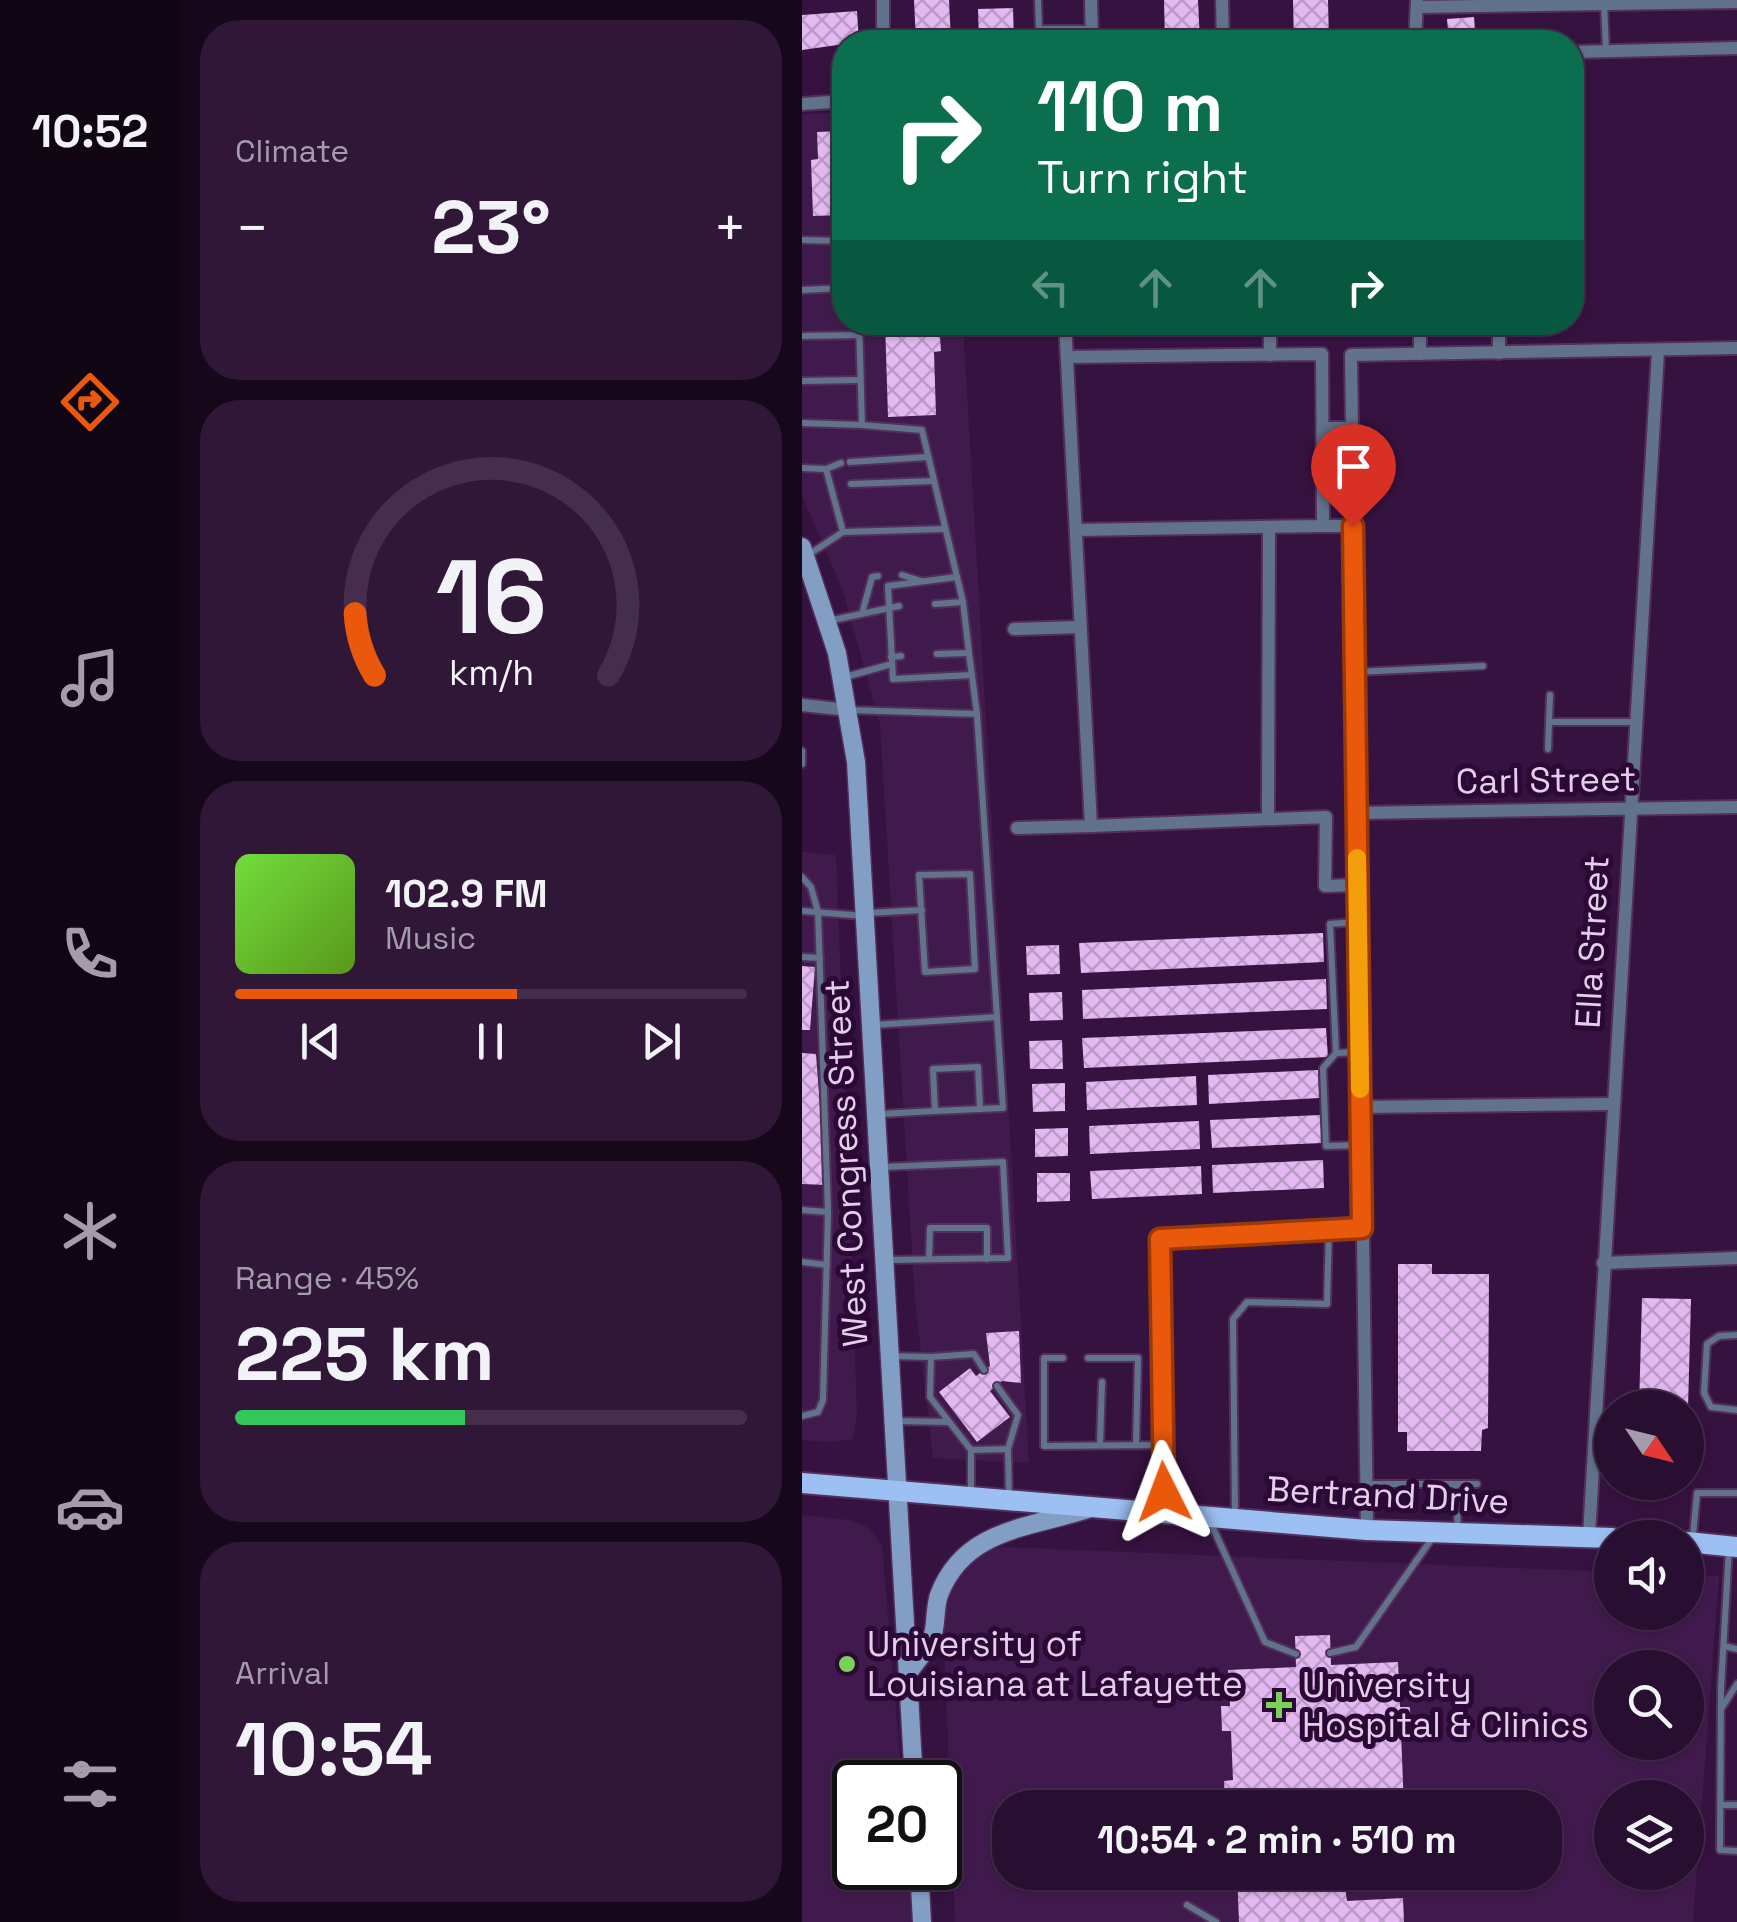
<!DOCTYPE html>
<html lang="en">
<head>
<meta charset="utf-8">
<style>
	body { margin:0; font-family:"Space Grotesk",sans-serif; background:#301738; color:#f1f3f6; height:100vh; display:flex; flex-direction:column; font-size:38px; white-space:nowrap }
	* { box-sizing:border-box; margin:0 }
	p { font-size:32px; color:#a59cab }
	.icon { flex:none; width:55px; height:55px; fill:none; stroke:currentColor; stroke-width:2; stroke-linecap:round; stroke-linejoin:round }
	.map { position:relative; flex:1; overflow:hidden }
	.panel { display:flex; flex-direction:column; gap:20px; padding:20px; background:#16081a; width:622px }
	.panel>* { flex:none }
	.guide { position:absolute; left:30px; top:30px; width:752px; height:305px; border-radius:40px; box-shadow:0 2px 8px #0004,0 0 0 2px #442e4c; background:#0b6e4f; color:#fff; overflow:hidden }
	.needle { width:65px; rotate:125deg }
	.tools { position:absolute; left:792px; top:1390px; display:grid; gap:20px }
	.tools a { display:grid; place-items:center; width:110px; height:110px; border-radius:50%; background:#280e30; box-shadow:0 2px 8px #0004,0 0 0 2px #442e4c; font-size:50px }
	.speed { position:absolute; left:30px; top:1760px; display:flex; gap:20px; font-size:50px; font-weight:700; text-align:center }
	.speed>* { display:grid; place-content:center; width:130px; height:130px; border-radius:50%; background:#280e30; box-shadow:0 2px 8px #0004,0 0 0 2px #442e4c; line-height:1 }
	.speed .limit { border:5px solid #111; border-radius:15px; background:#fff; color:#111 }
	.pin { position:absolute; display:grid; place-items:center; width:85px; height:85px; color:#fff; margin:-102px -42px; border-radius:50% 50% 50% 0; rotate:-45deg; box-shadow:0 0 10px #0007 }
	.pin .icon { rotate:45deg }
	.me { position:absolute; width:110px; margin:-55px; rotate:357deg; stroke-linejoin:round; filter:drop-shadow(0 0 8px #0008) }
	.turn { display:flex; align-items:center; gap:35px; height:210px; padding:0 40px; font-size:45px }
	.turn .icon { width:130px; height:130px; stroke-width:2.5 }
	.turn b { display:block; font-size:70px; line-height:85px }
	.lanes { display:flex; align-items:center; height:95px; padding:0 40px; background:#0003; justify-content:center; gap:50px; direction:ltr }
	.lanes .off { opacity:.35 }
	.big { font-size:75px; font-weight:700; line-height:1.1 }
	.panel .widget { flex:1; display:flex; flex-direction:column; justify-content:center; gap:15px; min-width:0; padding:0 35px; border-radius:40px; background:#301738 }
	.panel .dial { align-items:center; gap:0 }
	.dial svg { height:260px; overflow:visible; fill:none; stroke:#442e4c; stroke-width:7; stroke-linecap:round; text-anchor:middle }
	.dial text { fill:#f1f3f6; stroke:none }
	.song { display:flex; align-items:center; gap:30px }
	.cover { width:120px; height:120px; border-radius:15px; background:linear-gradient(135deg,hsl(100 70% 55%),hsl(90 70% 35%)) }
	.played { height:10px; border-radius:5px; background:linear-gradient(90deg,#ea580c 55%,#442e4c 55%) }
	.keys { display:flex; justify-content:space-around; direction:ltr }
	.heat { display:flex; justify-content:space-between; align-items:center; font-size:55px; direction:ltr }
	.charge { height:15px; border-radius:8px; background:linear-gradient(90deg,#34c759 45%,#442e4c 0) }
	.trip { position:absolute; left:190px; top:1790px; width:570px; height:100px; border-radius:40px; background:#280e30; box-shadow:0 2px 8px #0004,0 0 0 2px #442e4c; font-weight:700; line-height:100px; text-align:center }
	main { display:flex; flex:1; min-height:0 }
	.tab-bar { display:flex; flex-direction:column; width:180px; justify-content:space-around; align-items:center; background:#100613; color:#a59cab }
	.tab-bar .icon { width:70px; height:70px }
	.tab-bar .selected { color:#ea580c }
	.tab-bar b { font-size:45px; color:#f1f3f6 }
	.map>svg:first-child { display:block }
	.built { fill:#411a4d; fill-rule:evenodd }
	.building { fill:url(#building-cross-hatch) }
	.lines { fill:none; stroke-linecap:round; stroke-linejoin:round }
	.service-casing { stroke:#52305b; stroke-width:10 }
	.minor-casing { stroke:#52305b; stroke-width:16 }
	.secondary-casing { stroke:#52305b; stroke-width:21 }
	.primary-casing { stroke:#52305b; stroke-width:24 }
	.service { stroke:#61728b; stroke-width:6 }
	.minor { stroke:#61728b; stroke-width:12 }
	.secondary { stroke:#829ec5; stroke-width:18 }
	.primary { stroke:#9cc0f3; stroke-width:20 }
	.route-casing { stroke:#983908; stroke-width:25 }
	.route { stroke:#ea580c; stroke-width:18 }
	.slow { stroke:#f59e0b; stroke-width:18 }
	.poi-dot { fill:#7ad157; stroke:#2b0835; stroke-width:4 }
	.labels { text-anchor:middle; stroke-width:10; stroke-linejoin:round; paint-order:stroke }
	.street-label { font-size:35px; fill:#e4cfeb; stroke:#2b0835 }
	.poi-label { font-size:35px; fill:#e4cfeb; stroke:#2b0835; text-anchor:start }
</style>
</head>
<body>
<main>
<nav class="tab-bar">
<b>10:52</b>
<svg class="icon selected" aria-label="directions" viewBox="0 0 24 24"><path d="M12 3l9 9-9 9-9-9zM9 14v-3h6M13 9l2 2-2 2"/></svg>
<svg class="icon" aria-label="music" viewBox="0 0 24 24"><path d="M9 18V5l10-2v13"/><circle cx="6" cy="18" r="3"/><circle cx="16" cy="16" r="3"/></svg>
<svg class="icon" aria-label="phone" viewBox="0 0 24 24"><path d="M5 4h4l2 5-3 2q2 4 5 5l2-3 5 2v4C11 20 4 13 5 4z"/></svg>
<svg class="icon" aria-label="climate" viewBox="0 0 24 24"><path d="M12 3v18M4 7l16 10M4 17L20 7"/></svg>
<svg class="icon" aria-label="car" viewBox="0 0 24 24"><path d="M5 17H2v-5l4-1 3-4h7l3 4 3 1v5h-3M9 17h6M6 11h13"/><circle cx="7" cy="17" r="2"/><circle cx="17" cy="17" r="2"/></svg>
<svg class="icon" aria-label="filters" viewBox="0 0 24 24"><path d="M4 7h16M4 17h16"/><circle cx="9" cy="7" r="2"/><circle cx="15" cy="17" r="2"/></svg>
</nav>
<section class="panel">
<div class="widget"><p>Climate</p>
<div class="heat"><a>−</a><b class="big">23°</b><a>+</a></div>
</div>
<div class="widget dial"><svg viewBox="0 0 100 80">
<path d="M14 69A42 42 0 1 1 86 69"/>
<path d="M14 69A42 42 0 0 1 8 50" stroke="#ea580c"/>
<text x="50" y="56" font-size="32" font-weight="700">16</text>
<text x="50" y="72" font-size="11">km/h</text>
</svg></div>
<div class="widget">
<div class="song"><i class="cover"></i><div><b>102.9 FM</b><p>Music</p></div></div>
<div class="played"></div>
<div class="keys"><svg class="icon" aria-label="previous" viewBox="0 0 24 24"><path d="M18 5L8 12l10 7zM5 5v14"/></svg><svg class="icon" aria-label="pause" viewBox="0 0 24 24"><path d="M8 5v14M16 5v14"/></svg><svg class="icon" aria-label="next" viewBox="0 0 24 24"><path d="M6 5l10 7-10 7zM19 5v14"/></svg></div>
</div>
<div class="widget"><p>Range · 45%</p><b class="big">225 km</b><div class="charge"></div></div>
<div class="widget"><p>Arrival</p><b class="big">10:54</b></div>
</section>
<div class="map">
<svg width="935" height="1922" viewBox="0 0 935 1922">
	<defs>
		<pattern id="building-cross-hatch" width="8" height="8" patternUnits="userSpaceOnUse" patternTransform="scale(2.5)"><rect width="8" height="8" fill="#e4b9f2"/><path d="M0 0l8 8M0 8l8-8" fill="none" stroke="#bc9ac7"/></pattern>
	</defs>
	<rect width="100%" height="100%" fill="#361240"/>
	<g class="built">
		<polygon points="42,113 42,322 161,323 227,1463 131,1458 113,1300 78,725 41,591 0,495 0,114"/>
		<polygon points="0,852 34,855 55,1413 51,1439 30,1442 0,1440"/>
		<polygon points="0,1515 47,1520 67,1528 80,1546 100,1782 52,1782 52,1868 107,1868 111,1922 0,1922"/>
		<path d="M201 1547 810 1572V1612H885V1575L917 1576 891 1922H153L141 1615 147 1589 161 1567 179 1551ZM810 1668H885V1742H810ZM810 1798H885V1872H810ZM208 1808H742V1872H208Z"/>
	</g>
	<g class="building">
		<polygon points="112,0 147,0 149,42 114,42"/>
		<polygon points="362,0 396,0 398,42 363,42"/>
		<polygon points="491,0 526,0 527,42 492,42"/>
		<polygon points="211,8 212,42 177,42 176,9"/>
		<polygon points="55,11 57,42 0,50 0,15"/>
		<polygon points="672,17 674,42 647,42 645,19"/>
		<polygon points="42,131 42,215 11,216 9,160 16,159 15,132"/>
		<polygon points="83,322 137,322 139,351 132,352 134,415 86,417"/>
		<polygon points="521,933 522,962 279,973 277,943"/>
		<polygon points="257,945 258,974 225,975 224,946"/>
		<polygon points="0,966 13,967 8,1030 0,1030"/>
		<polygon points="524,979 525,1009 281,1019 280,990"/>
		<polygon points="260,992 261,1020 228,1021 227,993"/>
		<polygon points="524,1028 526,1057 282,1068 280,1038"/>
		<polygon points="260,1040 261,1069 228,1069 227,1041"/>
		<polygon points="0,1053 14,1054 24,1185 0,1184"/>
		<polygon points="516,1070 517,1098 407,1104 406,1075"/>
		<polygon points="394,1076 395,1105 285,1110 284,1082"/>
		<polygon points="263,1083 263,1111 231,1112 230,1084"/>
		<polygon points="518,1115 520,1143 410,1148 408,1120"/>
		<polygon points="397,1121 398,1149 288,1154 287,1126"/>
		<polygon points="266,1128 266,1156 233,1157 233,1129"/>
		<polygon points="521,1160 522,1188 411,1193 410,1165"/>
		<polygon points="399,1166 400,1194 290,1199 288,1171"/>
		<polygon points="235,1173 268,1173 268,1201 235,1202"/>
		<polygon points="596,1264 630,1264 630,1274 687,1274 686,1428 680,1430 679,1451 605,1451 605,1432 596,1432"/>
		<polygon points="840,1298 889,1299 886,1408 837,1408"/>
		<polygon points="217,1331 219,1383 200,1381 188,1391 208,1417 175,1442 137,1392 168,1368 174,1376 188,1366 184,1333"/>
		<polygon points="528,1635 529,1665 596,1662 598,1707 608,1707 609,1732 599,1733 602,1808 432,1808 432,1798 423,1799 422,1781 431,1780 429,1731 420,1731 419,1706 428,1706 426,1670 494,1667 493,1636"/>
		<polygon points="435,1872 541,1872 545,1901 601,1898 602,1922 437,1922"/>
	</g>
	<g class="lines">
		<defs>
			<g id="service">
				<polyline points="236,0 237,29 289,29"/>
				<polyline points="802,2 804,50"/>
				<polyline points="237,29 237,42"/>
				<polyline points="0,240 42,241"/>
				<polyline points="0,290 42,288"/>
				<polyline points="0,336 57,335"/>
				<polyline points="0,381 58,380"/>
				<polyline points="0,423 60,425 57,322"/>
				<polyline points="60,425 120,430 161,602"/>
				<polyline points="48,462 126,457"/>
				<polyline points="0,468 24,469 39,463"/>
				<polyline points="24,469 41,532"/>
				<polyline points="49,484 131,481"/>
				<polyline points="6,555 41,532 143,529"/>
				<polyline points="100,575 119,581"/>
				<polyline points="155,577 86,586 91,679 170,675"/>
				<polyline points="133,604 161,602 167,653 135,654"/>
				<polyline points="61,610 70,577 76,576"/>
				<polyline points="26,621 97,606"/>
				<polyline points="167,653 175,714"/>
				<polyline points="89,657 99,656"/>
				<polyline points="554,672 681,666"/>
				<polyline points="43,677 90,664"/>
				<polyline points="47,710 175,714 201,1108 178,1109"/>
				<polyline points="747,722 748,695"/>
				<polyline points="746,749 747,722 833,722"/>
				<polyline points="0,751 0,764"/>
				<polygon points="168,874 173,969 123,972 117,875"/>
				<polyline points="0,877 9,887 16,912 26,1212"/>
				<polyline points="0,911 62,916"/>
				<polyline points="66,913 120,910"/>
				<polyline points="555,922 528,924 534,1053 521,1068 524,1146 558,1145"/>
				<polyline points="0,957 18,958"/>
				<polyline points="71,1025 195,1017"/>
				<polyline points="534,1053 557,1052"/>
				<polyline points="79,1114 133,1111 131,1069 176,1067 178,1109 133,1111"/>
				<polyline points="80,1167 201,1162 206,1258 86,1260"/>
				<polyline points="0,1210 26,1212 21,1400 16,1412 0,1416"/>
				<polyline points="127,1259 128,1228 185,1228 185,1259"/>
				<polyline points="0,1262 25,1265"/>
				<polyline points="935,1335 917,1336 905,1344 902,1393 909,1407 935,1410"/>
				<polyline points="90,1356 129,1357 128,1397 169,1450 206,1449 207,1499"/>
				<polyline points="129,1357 172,1354 182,1370"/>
				<polyline points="261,1358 242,1358 242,1446 359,1445 365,1471 361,1507"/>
				<polyline points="286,1358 336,1358 334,1445"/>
				<polyline points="195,1386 216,1415 206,1449"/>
				<polyline points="94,1421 147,1422"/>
				<polyline points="298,1445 300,1382"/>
				<polyline points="359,1445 358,1239 527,1227"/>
				<polyline points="565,1484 654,1484 656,1531"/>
				<polyline points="654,1484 675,1484"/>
				<polyline points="169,1493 169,1450"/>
				<polyline points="433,1515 431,1319 445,1302 525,1304 527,1227 559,1228"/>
				<polyline points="407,1519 463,1642 494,1654"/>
				<polyline points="891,1536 895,1493 935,1493"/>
				<polyline points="927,1548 919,1688 918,1850 935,1851"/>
				<polyline points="922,1646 935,1649"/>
				<polyline points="528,1653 554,1647 631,1537"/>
				<polyline points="919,1709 935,1684"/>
				<polyline points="920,1805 935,1805"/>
				<polyline points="385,1905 414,1922"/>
			</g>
			<g id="minor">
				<polyline points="289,0 290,42"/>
				<polyline points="420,0 421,42"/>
				<polyline points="615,7 935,2"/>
				<polyline points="81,42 81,0"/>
				<polyline points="613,42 615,0"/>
				<polyline points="770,52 935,48"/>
				<polyline points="0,104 42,101"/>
				<polyline points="468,322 468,355"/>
				<polyline points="618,322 618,354"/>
				<polyline points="697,322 697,353"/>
				<polyline points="265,357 520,354 521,526 274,530"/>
				<polyline points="521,428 550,428"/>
				<polyline points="521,526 551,526"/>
				<polyline points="212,629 278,627"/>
				<polyline points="0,705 46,710"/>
				<polyline points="554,813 935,807"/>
				<polyline points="466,818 467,527"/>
				<polyline points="289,826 524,817 523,886 555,885"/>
				<polyline points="215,828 289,826 263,322"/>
				<polyline points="558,1107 810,1104"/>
				<polyline points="801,1263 935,1258"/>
				<polyline points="565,1530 549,355 935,348"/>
				<polyline points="787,1536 856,351"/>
			</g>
			<g id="secondary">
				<polyline points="0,547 35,653 54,762 112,1782"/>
				<path d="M106 1673C113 1663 123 1652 129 1641 135 1627 132 1609 137 1595 162 1529 227 1528 286 1509"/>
				<polyline points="117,1868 120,1922"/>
			</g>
			<g id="primary">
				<polyline points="0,1483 565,1530 810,1538"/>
				<polyline points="885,1542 935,1547"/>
			</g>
		</defs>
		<use href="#service" class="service-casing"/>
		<use href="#minor" class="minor-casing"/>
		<use href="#secondary" class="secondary-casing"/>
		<use href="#primary" class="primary-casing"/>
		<use href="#service" class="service"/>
		<use href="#minor" class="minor"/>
		<use href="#secondary" class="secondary"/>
		<use href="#primary" class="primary"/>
	</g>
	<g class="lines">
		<defs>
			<polyline id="route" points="362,1492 358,1239 560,1228 551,526"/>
		</defs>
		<use href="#route" class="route-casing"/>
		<use href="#route" class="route"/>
		<polyline class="slow" points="555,858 558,1089"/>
	</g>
	<g class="poi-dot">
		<circle cx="45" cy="1664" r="10"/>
		<path d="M472 1690h10v10h10v10h-10v10h-10v-10h-10v-10h10z"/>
	</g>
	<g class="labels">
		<g class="street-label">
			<text transform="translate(744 780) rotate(-1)" y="12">Carl Street</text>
			<text transform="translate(790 942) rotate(-87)" y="12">Ella Street</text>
			<text transform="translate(44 1163) rotate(-93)" y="12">West Congress Street</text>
			<text transform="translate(586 1495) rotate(3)" y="12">Bertrand Drive</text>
		</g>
		<g class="poi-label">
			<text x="65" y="1656">University of<tspan x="65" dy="40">Louisiana at Lafayette</tspan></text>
			<text x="500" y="1697">University<tspan x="500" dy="40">Hospital &amp; Clinics</tspan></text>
		</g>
	</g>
</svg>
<div class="tools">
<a><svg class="needle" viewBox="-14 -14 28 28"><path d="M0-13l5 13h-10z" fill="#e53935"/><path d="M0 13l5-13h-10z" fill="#a59cab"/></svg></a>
<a><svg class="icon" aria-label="sound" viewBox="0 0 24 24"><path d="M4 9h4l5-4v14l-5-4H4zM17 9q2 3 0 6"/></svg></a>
<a><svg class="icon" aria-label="search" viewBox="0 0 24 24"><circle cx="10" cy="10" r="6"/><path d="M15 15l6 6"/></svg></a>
<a><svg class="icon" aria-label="layers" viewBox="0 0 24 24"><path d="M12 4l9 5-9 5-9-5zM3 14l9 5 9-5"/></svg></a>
</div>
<div class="speed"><div class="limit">20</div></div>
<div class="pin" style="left:551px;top:526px;background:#d93025"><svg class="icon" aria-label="arrive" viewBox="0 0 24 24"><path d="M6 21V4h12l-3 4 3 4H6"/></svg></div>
<svg class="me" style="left:362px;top:1492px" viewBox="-20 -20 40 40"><path d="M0-17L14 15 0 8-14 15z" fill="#ea580c" stroke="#fff" stroke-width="4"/></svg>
<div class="trip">10:54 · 2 min · 510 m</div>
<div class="guide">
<div class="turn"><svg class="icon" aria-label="right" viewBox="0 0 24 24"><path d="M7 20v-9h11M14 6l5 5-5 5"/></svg><div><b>110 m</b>Turn right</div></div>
<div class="lanes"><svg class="icon off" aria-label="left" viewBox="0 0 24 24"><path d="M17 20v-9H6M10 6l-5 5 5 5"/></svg><svg class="icon off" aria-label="ahead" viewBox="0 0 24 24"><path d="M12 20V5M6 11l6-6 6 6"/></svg><svg class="icon off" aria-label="ahead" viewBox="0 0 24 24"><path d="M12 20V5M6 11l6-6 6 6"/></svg><svg class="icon" aria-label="right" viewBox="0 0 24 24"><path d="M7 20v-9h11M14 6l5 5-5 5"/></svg></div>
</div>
</div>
</main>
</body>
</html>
